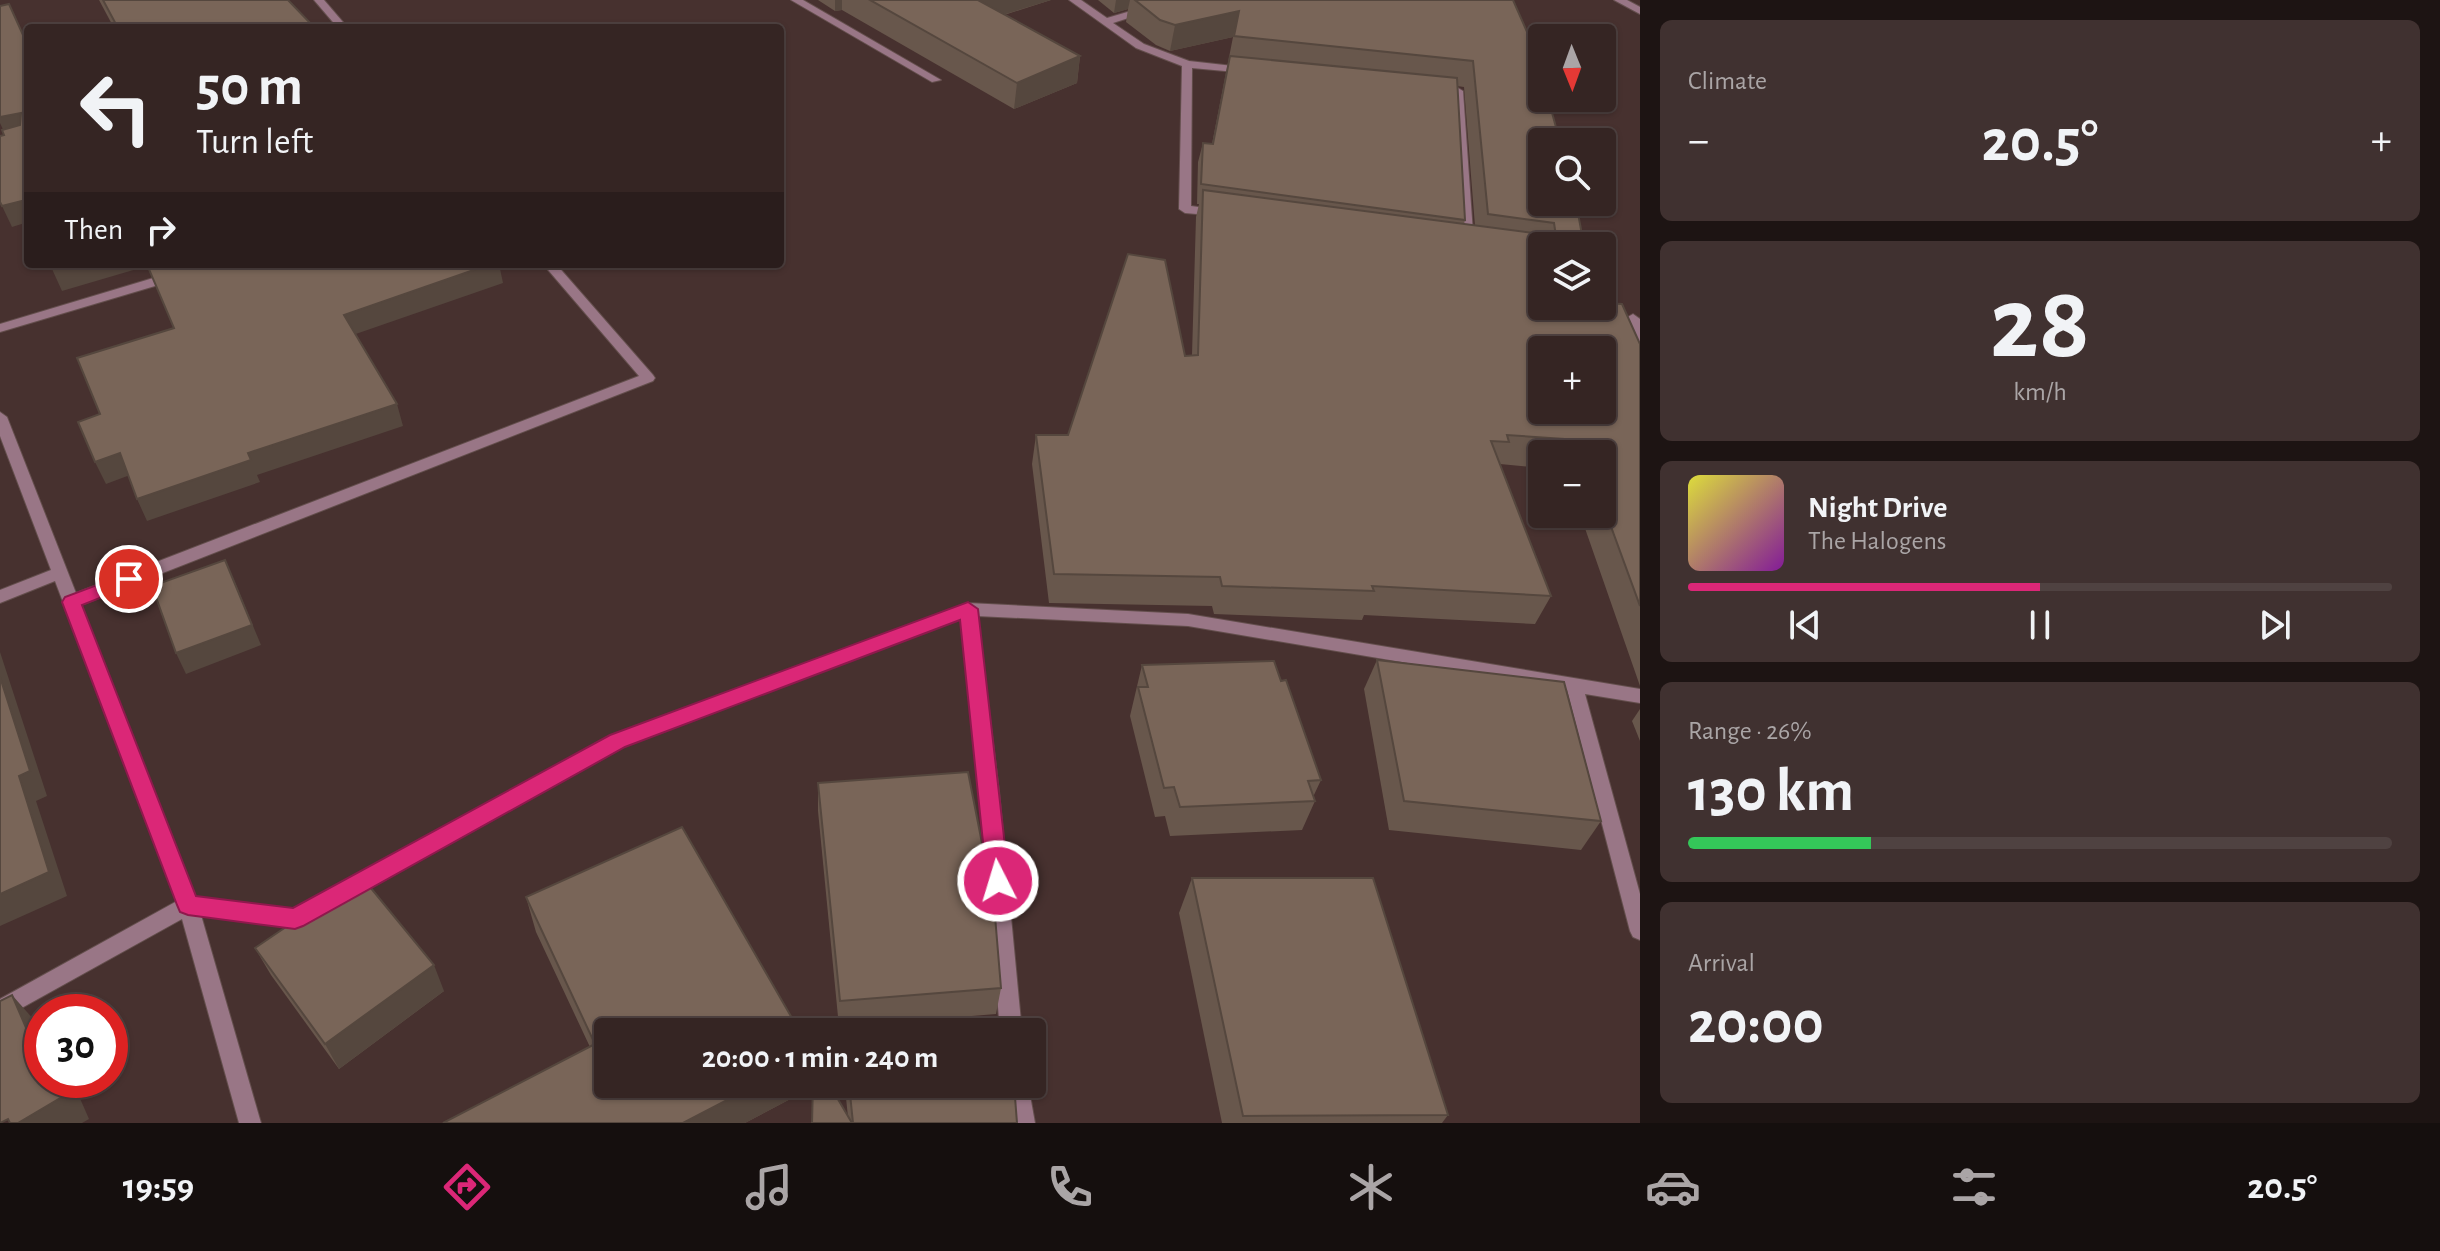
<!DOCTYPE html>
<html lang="en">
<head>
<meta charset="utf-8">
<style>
	body { margin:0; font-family:"Alegreya Sans",sans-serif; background:#403130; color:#f1f3f6; height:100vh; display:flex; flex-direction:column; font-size:30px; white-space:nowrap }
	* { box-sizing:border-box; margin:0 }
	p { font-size:26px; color:#aaa5a6 }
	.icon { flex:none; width:44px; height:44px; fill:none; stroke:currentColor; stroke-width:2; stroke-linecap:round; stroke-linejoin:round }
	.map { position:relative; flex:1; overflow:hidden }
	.panel { display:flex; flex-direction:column; gap:20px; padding:20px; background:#1d1413; width:800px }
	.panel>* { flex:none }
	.top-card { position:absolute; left:24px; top:24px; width:760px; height:244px; border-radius:8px; box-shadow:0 2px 6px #0004,0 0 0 2px #4f4241; background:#352523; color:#f1f3f6; overflow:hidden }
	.needle { width:52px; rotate:179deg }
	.fabs { position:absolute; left:1528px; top:24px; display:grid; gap:16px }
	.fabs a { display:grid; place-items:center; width:88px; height:88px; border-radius:8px; background:#352523; box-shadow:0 2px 6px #0004,0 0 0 2px #4f4241; font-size:40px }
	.speed { position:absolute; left:24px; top:994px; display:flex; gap:16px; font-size:40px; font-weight:700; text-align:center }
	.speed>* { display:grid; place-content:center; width:104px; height:104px; border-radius:50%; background:#352523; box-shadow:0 2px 6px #0004,0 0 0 2px #4f4241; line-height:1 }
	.speed .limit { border:12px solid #d22; background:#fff; color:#111 }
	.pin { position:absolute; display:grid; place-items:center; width:68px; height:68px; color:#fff; margin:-34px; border:4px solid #fff; border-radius:50%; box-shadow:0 2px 8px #0007 }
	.me { position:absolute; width:88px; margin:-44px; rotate:355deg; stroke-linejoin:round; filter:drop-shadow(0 0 6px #0008) }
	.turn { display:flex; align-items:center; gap:28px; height:168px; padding:0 40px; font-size:36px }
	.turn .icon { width:104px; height:104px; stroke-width:2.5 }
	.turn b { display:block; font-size:56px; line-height:68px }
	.then { display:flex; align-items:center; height:76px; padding:0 40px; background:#0003; gap:16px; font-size:30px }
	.big { font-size:60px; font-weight:700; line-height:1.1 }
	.panel .tile { flex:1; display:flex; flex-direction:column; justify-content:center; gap:12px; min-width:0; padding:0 28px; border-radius:12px; background:#403130 }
	.panel .dial { align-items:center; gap:0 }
	.dial b { font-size:104px; line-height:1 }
	.song { display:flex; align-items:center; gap:24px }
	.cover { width:96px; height:96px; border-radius:12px; background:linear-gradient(135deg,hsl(60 70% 55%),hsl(290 70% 35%)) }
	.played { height:8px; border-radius:4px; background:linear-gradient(90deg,#db2777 50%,#4f4241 50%) }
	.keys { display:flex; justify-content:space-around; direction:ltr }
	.heat { display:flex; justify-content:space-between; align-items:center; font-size:44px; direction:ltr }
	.charge { height:12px; border-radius:6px; background:linear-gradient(90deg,#34c759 26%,#4f4241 0) }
	.trip { position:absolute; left:594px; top:1018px; width:452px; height:80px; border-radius:8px; background:#352523; box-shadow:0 2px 6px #0004,0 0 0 2px #4f4241; font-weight:700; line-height:80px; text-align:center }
	.tabs { display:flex; height:128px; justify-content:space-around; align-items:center; background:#150f0e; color:#aaa5a6 }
	.tabs .icon { width:56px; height:56px }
	.tabs .selected { color:#db2777 }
	.tabs b { font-size:36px; color:#f1f3f6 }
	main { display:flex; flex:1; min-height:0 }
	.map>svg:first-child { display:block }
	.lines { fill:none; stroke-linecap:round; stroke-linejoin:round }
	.minor-casing { stroke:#634e4c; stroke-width:2 }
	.minor { fill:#997686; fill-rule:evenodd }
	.wall { fill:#68574c; fill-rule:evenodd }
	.shaded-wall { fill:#55473e }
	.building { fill:#796558; stroke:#55473e; stroke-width:2; fill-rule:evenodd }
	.route { fill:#db2777; stroke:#8e194d; stroke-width:2 }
</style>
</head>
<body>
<main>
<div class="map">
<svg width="1640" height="1123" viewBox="0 0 1640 1123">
	<rect width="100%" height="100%" fill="#47312f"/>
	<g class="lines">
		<defs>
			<g id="minor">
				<polygon points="314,0 324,0 348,28 338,28"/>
				<polygon points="791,0 803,0 941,80 932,82"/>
				<polygon points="1069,0 1081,0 1107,18 1168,0 1184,0 1113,23 1144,44 1189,61 1251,68 1252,70 1247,73 1192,68 1191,206 1220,210 1220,216 1185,213 1179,209 1182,66 1136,48"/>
				<polygon points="1614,0 1627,0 1640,7 1640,14"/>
				<polygon points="1437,86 1458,88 1463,91 1474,247 1468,251 1462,247 1453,94 1433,91 1433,87"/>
				<polygon points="1602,263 1611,265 1612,268 1611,271 1602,271"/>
				<polygon points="200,264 220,264 219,267 0,332 0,324"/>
				<polygon points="543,264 556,264 653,375 655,378 653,381 81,605 195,897 293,909 612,736 968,603 1188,614 1640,689 1640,703 1585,694 1640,894 1640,940 1633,937 1630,931 1567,690 1188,626 977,616 999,791 1022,1032 1000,1032 981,791 961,618 624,746 302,924 295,927 201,915 261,1123 239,1123 182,919 0,1020 0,999 177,901 55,581 0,603 0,590 51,570 0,436 0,412 7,417 76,593 639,376"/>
				<polygon points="1633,314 1640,319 1640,355 1633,351 1626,318"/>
				<polygon points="1006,1084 1028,1084 1035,1123 1013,1123"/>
			</g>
		</defs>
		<use href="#minor" class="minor-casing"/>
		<use href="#minor" class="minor"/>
	</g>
	<g class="wall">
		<polygon points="99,0 288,0 315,28 114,28"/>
		<polygon points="818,0 1051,0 1004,15 1080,56 1077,83 1014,109 842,10 835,11"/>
		<path d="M1098 0H1513L1584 246H1542L1640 344V686L1580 514H1602V454H1542V468L1500 464 1551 596 1535 624 1364 615 1362 620 1214 614 1212 606 1049 603 1032 464 1036 435H1068L1185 356 1192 355 1196 217 1199 204H1197L1198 162 1203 143 1212 144 1233 37 1170 51 1156 45 1126 22 1128 9 1114 13ZM1457 86 1464 87 1475 226 1464 224 1465 220Z"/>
		<polygon points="1377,660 1601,821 1581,850 1389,830 1364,689"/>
		<polygon points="1142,665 1281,681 1321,780 1313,797 1315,801 1302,830 1170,836 1165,816 1155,817 1130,716"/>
		<polygon points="1640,709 1640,741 1632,721"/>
		<polygon points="818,783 1001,988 996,1014 839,1027 818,811"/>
		<polygon points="1192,878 1448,1115 1442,1123 1222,1123 1179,913"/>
		<polygon points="526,897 829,1084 848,1117 846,1098 847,1084 1014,1084 1017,1123 812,1123 813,1087 745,1123 443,1123 590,1047 536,932"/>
		<polygon points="255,948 444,991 339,1069 271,975"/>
	</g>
	<g class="shaded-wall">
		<polygon points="835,0 842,0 842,10 835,11"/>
		<polygon points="975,0 1051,0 973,24"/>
		<polygon points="1116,0 1130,0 1128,9 1114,13"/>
		<polygon points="1239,11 1233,37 1170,51 1175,25"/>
		<polygon points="1080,56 1077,83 1014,109 1017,83"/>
		<polygon points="21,113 28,129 7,138 0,123 0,117"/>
		<polygon points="26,200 28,204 28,222 12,227 2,206"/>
		<polygon points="71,264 146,264 147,266 62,291 52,269"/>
		<polygon points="491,264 499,264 503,283 350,336 344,315"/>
		<polygon points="397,404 403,426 257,475 260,482 147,521 137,499 248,453"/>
		<polygon points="120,453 130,475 106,484 95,462"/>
		<polygon points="234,580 261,645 186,674 176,653"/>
		<polygon points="0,652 47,796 36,801 67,896 0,926 0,894 19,776 0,677"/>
		<polygon points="434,965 444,991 339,1069 325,1044"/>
		<polygon points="12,995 35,1021 42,1039 30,1037"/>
		<polygon points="61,1080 72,1080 89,1119 82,1123 18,1123"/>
		<polygon points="758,1084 813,1084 813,1087 745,1123 683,1123"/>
	</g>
	<g class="building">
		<polygon points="103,0 288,0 314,27 118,28"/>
		<polygon points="870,0 978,0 1080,56 1017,83"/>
		<path d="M1135 0H1513L1542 66V98H1548L1560 142H1542V202H1576L1584 246H1542V306H1602V303L1622 304 1640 344V606L1602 502V454H1584L1579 440 1507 435 1509 442 1491 441 1551 596 1372 586 1374 591 1222 586 1220 577 1054 574 1036 435H1068L1128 254 1165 260 1185 356 1198 355 1203 190 1556 236 1554 223 1488 214 1473 61 1234 36 1239 11 1175 25 1160 20ZM1542 350H1602V410H1542Z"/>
		<polygon points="9,4 28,46 28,205 26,200 2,206 0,202 0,136 4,135 2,130 20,125 21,113 0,117 0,6"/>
		<polygon points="1230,56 1457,78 1465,220 1201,184 1203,143 1213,144"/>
		<polygon points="50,264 71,264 52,269"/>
		<polygon points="159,264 491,264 344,315 397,404 248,453 251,460 137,499 120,453 95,462 78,422 100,414 77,358 174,328 148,267"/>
		<polygon points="225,560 252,625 176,653 152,586"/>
		<polygon points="1377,660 1564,682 1601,821 1404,801"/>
		<polygon points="1274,661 1281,681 1286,680 1321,780 1308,781 1315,801 1180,807 1174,787 1164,788 1138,687 1148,687 1142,665"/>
		<polygon points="0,677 30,771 19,776 49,872 0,894"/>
		<polygon points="968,772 994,904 1001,988 840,1001 818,783"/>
		<polygon points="682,827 800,1032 608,1032 608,1084 758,1084 683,1123 443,1123 595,1044 526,897"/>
		<polygon points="361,876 434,965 325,1044 255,948"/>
		<polygon points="1192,878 1373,878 1448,1115 1243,1116"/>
		<polygon points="12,995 30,1037 40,1031 42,1035 42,1080 61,1080 67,1094 18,1123 10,1123 8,1119 0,1123 0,1001"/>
		<polygon points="813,1084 829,1084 852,1123 812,1123"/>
		<polygon points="849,1084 1014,1084 1017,1123 853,1123"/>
	</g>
	<polygon class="route" points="129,573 138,579 135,584 82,605 196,896 293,908 610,735 968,602 978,609 1009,881 1006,888 998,891 990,888 987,881 960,620 625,747 303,926 295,929 188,915 180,912 177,905 62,602 65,597"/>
</svg>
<div class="fabs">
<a><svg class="needle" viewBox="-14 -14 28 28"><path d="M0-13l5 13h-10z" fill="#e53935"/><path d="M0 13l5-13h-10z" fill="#aaa5a6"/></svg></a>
<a><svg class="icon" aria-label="search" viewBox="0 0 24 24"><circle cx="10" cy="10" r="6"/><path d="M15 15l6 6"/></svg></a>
<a><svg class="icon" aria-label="layers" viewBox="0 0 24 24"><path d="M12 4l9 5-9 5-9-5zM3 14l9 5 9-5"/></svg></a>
<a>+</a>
<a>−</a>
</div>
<div class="speed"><div class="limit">30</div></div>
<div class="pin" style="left:129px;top:579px;background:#d93025"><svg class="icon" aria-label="arrive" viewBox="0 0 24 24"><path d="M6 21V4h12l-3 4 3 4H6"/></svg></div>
<svg class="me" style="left:998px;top:881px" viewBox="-20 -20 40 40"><circle r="17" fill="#db2777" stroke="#fff" stroke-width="3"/><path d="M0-11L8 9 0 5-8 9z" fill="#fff"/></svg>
<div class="trip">20:00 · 1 min · 240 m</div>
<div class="top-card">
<div class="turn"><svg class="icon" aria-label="left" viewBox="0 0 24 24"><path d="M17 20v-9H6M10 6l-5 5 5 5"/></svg><div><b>50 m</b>Turn left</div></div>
<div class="then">Then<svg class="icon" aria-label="right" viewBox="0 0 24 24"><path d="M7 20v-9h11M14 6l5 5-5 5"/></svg></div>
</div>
</div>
<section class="panel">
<div class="tile"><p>Climate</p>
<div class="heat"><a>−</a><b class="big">20.5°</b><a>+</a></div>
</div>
<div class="tile dial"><b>28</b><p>km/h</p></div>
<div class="tile">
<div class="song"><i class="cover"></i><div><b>Night Drive</b><p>The Halogens</p></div></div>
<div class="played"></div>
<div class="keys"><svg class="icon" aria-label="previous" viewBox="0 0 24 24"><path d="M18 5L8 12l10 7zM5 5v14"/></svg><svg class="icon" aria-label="pause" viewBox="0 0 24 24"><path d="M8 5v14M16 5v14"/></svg><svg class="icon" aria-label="next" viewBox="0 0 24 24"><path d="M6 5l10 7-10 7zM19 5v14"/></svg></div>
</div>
<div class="tile"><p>Range · 26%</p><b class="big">130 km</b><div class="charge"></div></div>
<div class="tile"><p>Arrival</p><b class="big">20:00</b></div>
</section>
</main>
<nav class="tabs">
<b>19:59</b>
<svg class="icon selected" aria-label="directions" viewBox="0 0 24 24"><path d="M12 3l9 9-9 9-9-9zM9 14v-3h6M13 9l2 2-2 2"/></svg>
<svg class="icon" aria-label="music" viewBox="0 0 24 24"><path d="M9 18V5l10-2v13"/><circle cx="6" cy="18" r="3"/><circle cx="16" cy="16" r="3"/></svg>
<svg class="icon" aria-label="phone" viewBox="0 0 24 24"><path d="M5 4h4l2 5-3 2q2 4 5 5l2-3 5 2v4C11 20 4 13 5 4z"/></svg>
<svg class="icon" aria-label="climate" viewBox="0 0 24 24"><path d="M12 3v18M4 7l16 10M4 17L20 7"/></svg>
<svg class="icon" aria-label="car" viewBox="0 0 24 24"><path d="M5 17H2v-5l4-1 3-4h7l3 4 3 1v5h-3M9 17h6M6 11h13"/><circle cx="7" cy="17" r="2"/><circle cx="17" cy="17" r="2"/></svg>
<svg class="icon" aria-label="filters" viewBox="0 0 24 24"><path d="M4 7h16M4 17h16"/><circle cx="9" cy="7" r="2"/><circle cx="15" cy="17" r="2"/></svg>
<b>20.5°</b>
</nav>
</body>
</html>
